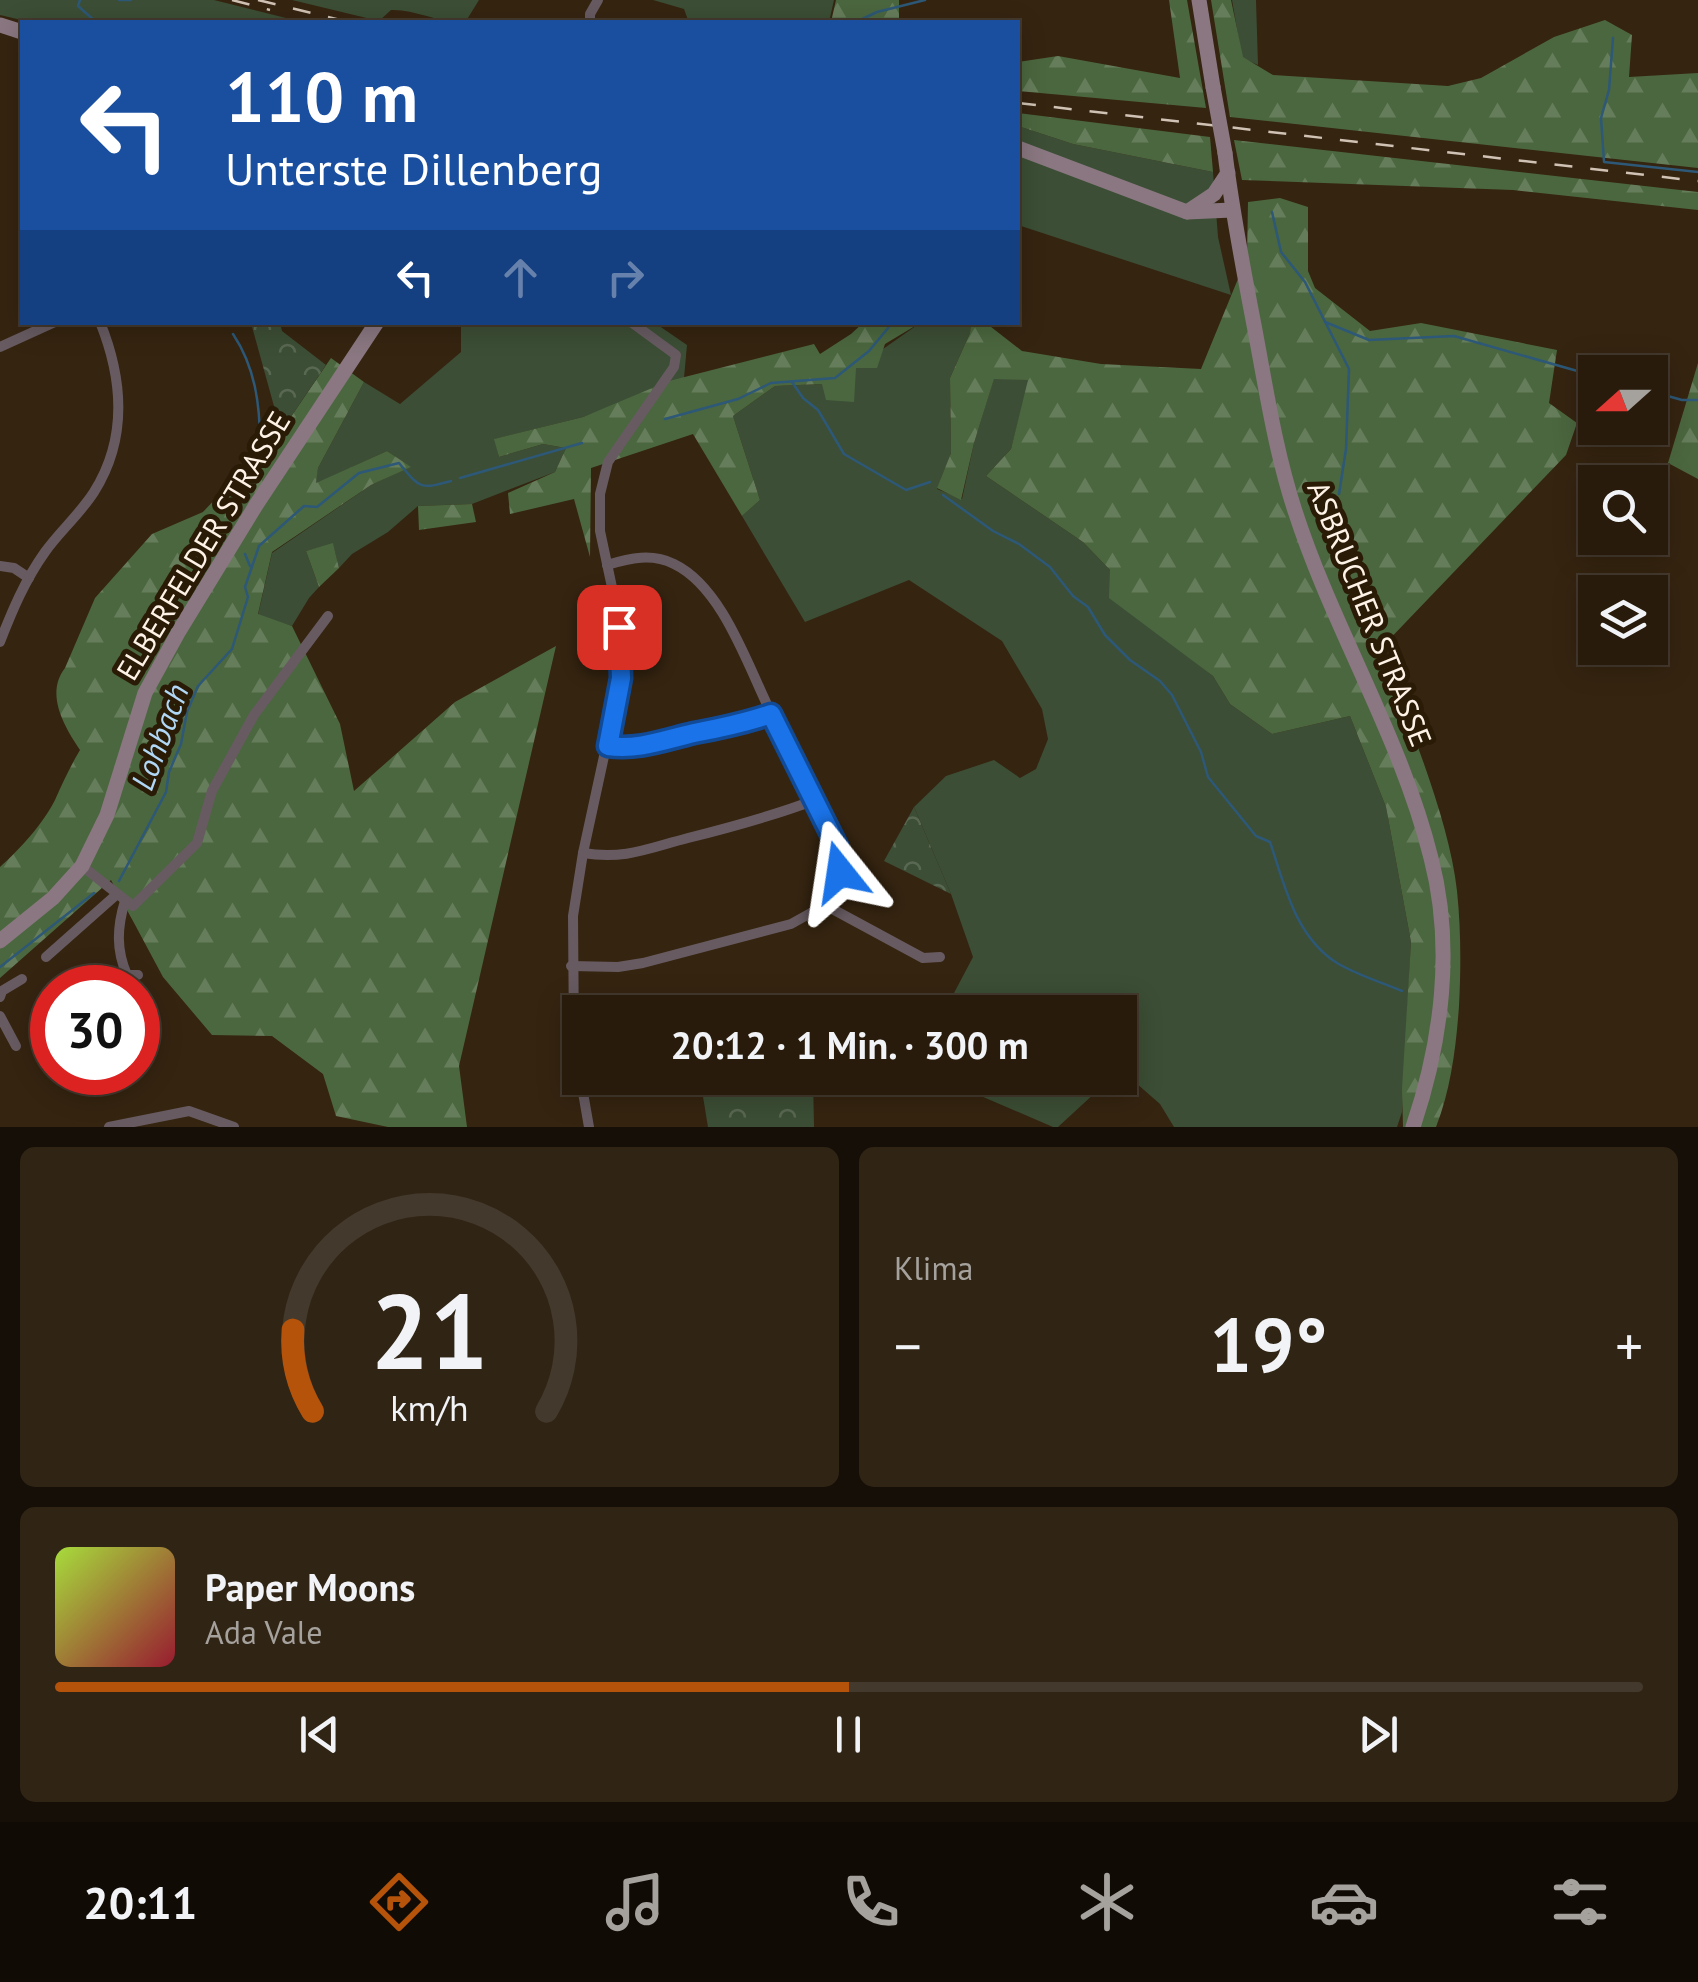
<!DOCTYPE html>
<html lang="de">
<head>
<meta charset="utf-8">
<style>
	body { margin:0; font-family:"PT Sans",sans-serif; background:#302415; color:#f1f3f6; height:100vh; display:flex; flex-direction:column; font-size:38px; white-space:nowrap }
	* { box-sizing:border-box; margin:0 }
	p { font-size:32px; color:#a5a19d }
	.icon { flex:none; width:55px; height:55px; fill:none; stroke:currentColor; stroke-width:2; stroke-linecap:round; stroke-linejoin:round }
	.map { position:relative; height:1127px; overflow:hidden }
	.drawer { display:flex; flex-direction:column; gap:20px; padding:20px; background:#160f07; flex:1 }
	.drawer>* { flex:none }
	.hud { position:absolute; left:20px; top:20px; width:1000px; height:305px; border-radius:0px; box-shadow:0 5px 25px #0003,0 0 0 2px #44392d; background:#1a4fa0; color:#fff; overflow:hidden }
	.needle { width:65px; rotate:249deg }
	.fabs { position:absolute; left:1578px; top:355px; display:grid; gap:20px }
	.fabs a { display:grid; place-items:center; width:90px; height:90px; border-radius:0px; background:#281b0c; box-shadow:0 5px 25px #0003,0 0 0 2px #44392d; font-size:50px }
	.speed { position:absolute; left:30px; top:965px; display:flex; gap:20px; font-size:50px; font-weight:700; text-align:center }
	.speed>* { display:grid; place-content:center; width:130px; height:130px; border-radius:50%; background:#281b0c; box-shadow:0 5px 25px #0003,0 0 0 2px #44392d; line-height:1 }
	.speed .limit { border:15px solid #d22; background:#fff; color:#111 }
	.pin { position:absolute; display:grid; place-items:center; width:85px; height:85px; color:#fff; margin:-42px; border-radius:20px; box-shadow:0 5px 15px #0006 }
	.me { position:absolute; width:110px; margin:-55px; rotate:345deg; stroke-linejoin:round; filter:drop-shadow(0 0 8px #0008) }
	.turn { display:flex; align-items:center; gap:35px; height:210px; padding:0 40px; font-size:45px }
	.turn .icon { width:130px; height:130px; stroke-width:2.5 }
	.turn b { display:block; font-size:70px; line-height:85px }
	.lanes { display:flex; align-items:center; height:95px; padding:0 40px; background:#0003; justify-content:center; gap:50px; direction:ltr }
	.lanes .off { opacity:.35 }
	.big { font-size:75px; font-weight:700; line-height:1.1 }
	.drawer .widget { flex:1; display:flex; flex-direction:column; justify-content:center; gap:15px; min-width:0; padding:0 35px; border-radius:15px; background:#302415 }
	.drawer .dial { align-items:center; gap:0 }
	.dial svg { height:260px; overflow:visible; fill:none; stroke:#44392d; stroke-width:7; stroke-linecap:round; text-anchor:middle }
	.dial text { fill:#f1f3f6; stroke:none }
	.song { display:flex; align-items:center; gap:30px }
	.cover { width:120px; height:120px; border-radius:15px; background:linear-gradient(135deg,hsl(80 70% 55%),hsl(350 70% 35%)) }
	.played { height:10px; border-radius:5px; background:linear-gradient(90deg,#b45309 50%,#44392d 50%) }
	.keys { display:flex; justify-content:space-around; direction:ltr }
	.heat { display:flex; justify-content:space-between; align-items:center; font-size:55px; direction:ltr }
	.drawer .tiles { flex:1; display:grid; gap:20px; grid-template-columns:1fr 1fr }
	.widget:last-child { grid-column:span 2 }
	.trip { position:absolute; left:562px; top:995px; width:575px; height:100px; border-radius:0px; background:#281b0c; box-shadow:0 5px 25px #0003,0 0 0 2px #44392d; font-weight:700; line-height:100px; text-align:center }
	.tabs { display:flex; height:160px; justify-content:space-around; align-items:center; background:#100b05; color:#a5a19d }
	.tabs .icon { width:70px; height:70px }
	.tabs .selected { color:#b45309 }
	.tabs b { font-size:45px; color:#f1f3f6 }
	.map>svg:first-child { display:block }
	.grass { fill:#3c4e35 }
	.forest { fill:url(#forest-firs) }
	.park { fill:url(#park-crowns) }
	.lines { fill:none; stroke-linecap:round; stroke-linejoin:round }
	.stream { stroke:#2d5877; stroke-width:2.5 }
	.street { stroke:#675b61; stroke-width:10 }
	.secondary { stroke:#8a7781; stroke-width:15 }
	.rail { stroke:#d0c3b5; stroke-width:2.5; stroke-dasharray:18 18; stroke-linecap:butt }
	.secondary-bridge { stroke:#8a7781; stroke-width:15 }
	.route-casing { stroke:#114b97; stroke-width:25 }
	.route { stroke:#1a73e8; stroke-width:18 }
	.labels { text-anchor:middle; stroke-width:10; stroke-linejoin:round; paint-order:stroke }
	.street-label { font-size:30px; fill:#fef3e6; stroke:#2a1b07 }
	.water-label { font-size:32px; font-style:italic; fill:#b0d8f6; stroke:#2a1b07 }
</style>
</head>
<body>
<div class="map">
<svg width="1698" height="1127" viewBox="0 0 1698 1127">
	<defs>
		<pattern id="forest-firs" width="22" height="20" patternUnits="userSpaceOnUse" patternTransform="scale(2.5)"><rect width="22" height="20" fill="#4b673f"/><path d="M5 1l3.5 6h-7zM16 11l3.5 6h-7z" fill="#667d5b"/></pattern>
		<pattern id="park-crowns" width="20" height="18" patternUnits="userSpaceOnUse" patternTransform="scale(2.5)"><rect width="20" height="18" fill="#3c4e35"/><path d="M2 6a3 3 0 1 1 6 0M12 15a3 3 0 1 1 6 0" fill="none" stroke="#596852"/></pattern>
	</defs>
	<rect width="100%" height="100%" fill="#352410"/>
	<g class="grass">
		<polygon points="0,0 214,0 302,22 30,22 0,15"/>
		<path d="M292 0H479L466 21C442 25 416 9 391 10L379 21Z"/>
		<polygon points="653,0 834,0 829,22 696,22 688,20 684,9"/>
		<polygon points="1232,0 1256,0 1258,65 1242,58"/>
		<polygon points="1018,126 1073,144 1213,172 1218,237 1231,295 1018,225"/>
		<polygon points="461,323 655,323 687,345 684,378 583,417 495,439 499,457 543,444 566,448 555,472 472,504 418,506 388,532 352,554 339,568 333,544 306,551 319,587 309,598 292,626 258,615 272,553 371,485 410,467 387,451 315,484 318,468 364,382 400,404 461,352"/>
		<polygon points="920,323 971,323 970,333 950,378 951,453 937,489 962,499 974,443 994,378 1029,380 1011,449 986,476 1083,542 1110,570 1171,643 1213,676 1230,704 1272,734 1350,716 1386,807 1411,942 1402,1112 1397,1127 1174,1127 1160,1104 1128,1076 1096,1092 1058,1127 1053,1127 939,1078 1120,1078 1120,1012 944,1012 973,957 951,894 914,807 946,776 994,760 1020,778 1036,769 1048,739 1042,709 1002,641 909,580 805,622 742,516 760,500 733,416 775,386 822,384 856,368"/>
	</g>
	<g class="forest">
		<polygon points="836,0 899,0 899,22 831,22"/>
		<polygon points="1169,0 1187,0 1206,108 1018,91 1018,62 1058,56 1180,78"/>
		<polygon points="1211,0 1231,0 1243,57 1273,75 1448,86 1481,78 1554,37 1605,20 1632,35 1629,77 1698,73 1698,168 1230,117"/>
		<polygon points="1018,113 1210,137 1213,172 1073,144 1018,126"/>
		<polygon points="1234,140 1698,192 1698,210 1513,190 1242,180"/>
		<path d="M1280 198 1308 207V271L1315 288 1370 331 1421 323 1557 350 1549 403 1577 423 1566 455 1382 647C1406 720 1449 816 1457 891 1461 929 1461 968 1459 1006 1456 1047 1451 1089 1436 1127H1403L1402 1089 1411 942 1386 807 1350 716 1272 734 1230 704 1213 676 1109 598 1110 570 1083 542 986 476 1011 449 1028 380 994 379 974 443 961 500 937 488 951 453 950 378 970 333 971 323H986L1022 351 1101 364 1201 369 1247 257 1248 202Z"/>
		<polygon points="863,323 920,323 885,344 877,368 856,368 854,402 826,400 822,384 775,386 733,416 760,500 742,516 693,434 591,468 590,557 574,499 510,514 508,493 555,472 566,448 543,444 499,457 494,439 583,417 669,381 814,344 820,354 851,334"/>
		<path d="M331 358 364 382 318 468 316 483 387 451 411 467 371 485 272 552 258 614 292 626 340 724 354 791 455 702 556 646 459 1066 467 1127H388L336 1116 323 1074 272 1036 212 1035 163 977 111 880 0 978V867C20 849 43 824 55 800 63 782 70 767 80 750 64 726 45 694 65 668L95 598 152 534 203 512 286 424Z"/>
		<polygon points="1698,363 1698,479 1668,463"/>
		<polygon points="472,504 476,522 419,530 418,506"/>
		<polygon points="333,543 339,568 319,587 306,551"/>
	</g>
	<g class="park">
		<polygon points="251,323 280,323 282,331 326,365 286,424 277,417"/>
		<polygon points="914,807 951,894 884,861"/>
		<polygon points="700,1078 813,1078 814,1127 708,1127"/>
	</g>
	<g class="lines">
		<g class="stream">
			<polyline points="80,0 78,6 96,22"/>
			<polyline points="119,0 131,0"/>
			<polyline points="856,22 877,12 925,0"/>
			<polyline points="1613,38 1609,90 1601,118 1604,162 1698,172"/>
			<polyline points="1272,212 1281,252 1305,282 1349,369 1346,449 1339,494"/>
			<polyline points="1325,322 1369,340 1454,336 1595,376"/>
			<path d="M233 334C255 367 260 404 260 443"/>
			<polyline points="792,382 803,398 818,410 844,454 906,490 930,482"/>
			<polyline points="1650,391 1682,400 1698,400"/>
			<polyline points="665,419 738,399 771,383 835,378 869,351 893,322"/>
			<polyline points="460,478 582,443"/>
			<path d="M943 495 993 531 1019 544 1050 567 1073 596 1088 607 1105 635 1130 660 1160 681 1172 695 1201 752 1208 777 1256 836 1270 842C1285 886 1295 936 1337 963 1357 975 1381 982 1402 991"/>
			<polyline points="245,554 250,566"/>
			<path d="M119 881 166 792 169 772 181 744 187 712 198 686 232 649 248 597 245 587 259 546 304 506 317 507 359 473 399 463C420 488 419 490 451 481"/>
			<polyline points="0,967 94,893"/>
		</g>
		<g class="street">
			<polyline points="590,22 590,14 598,0"/>
			<polyline points="0,347 55,322"/>
			<polyline points="0,566 14,568 29,578"/>
			<path d="M0 642C12 611 25 580 45 552 60 531 80 514 94 492 128 438 123 379 100 322"/>
			<polyline points="608,747 638,748 733,727 771,714"/>
			<path d="M583 853C625 860 649 848 688 838 732 827 773 816 815 800"/>
			<polyline points="82,866 133,906 197,843 212,791 254,715 328,616"/>
			<path d="M125 901C117 927 116 950 127 975H138"/>
			<polyline points="825,905 923,958 940,957"/>
			<polyline points="46,957 116,895"/>
			<path d="M571 966 618 967 643 963 791 924 825 905 840 872 839 847C817 804 794 761 773 717 749 670 724 588 674 564 652 553 630 558 607 565"/>
			<polyline points="0,997 2,991 22,979"/>
			<polyline points="0,1016 16,1046"/>
			<polyline points="109,1127 189,1111 234,1127"/>
			<polyline points="589,1127 574,1041 573,916 583,853 621,678 616,606 600,531 600,494 608,462 674,367 676,355 631,322"/>
		</g>
		<g class="secondary">
			<polyline points="1199,0 1213,87"/>
			<polyline points="0,25 22,32"/>
			<polyline points="1018,148 1187,212 1232,210"/>
			<path d="M1225 153C1232 211 1243 268 1254 325 1266 388 1275 450 1295 511 1333 629 1401 737 1431 858 1454 946 1442 1041 1413 1127"/>
			<polyline points="1187,212 1214,194 1228,173"/>
			<polyline points="0,941 53,898 82,866 107,815 145,693 179,631 256,505 377,322"/>
		</g>
		<g class="rail">
			<polyline points="232,0 270,10"/>
			<polyline points="258,0 349,22"/>
			<polyline points="1018,103 1698,181"/>
		</g>
		<polyline class="secondary-bridge" points="1213,87 1225,153"/>
	</g>
	<g class="lines">
		<defs>
			<path id="route" d="M619 627 621 678 608 746C639 750 664 740 694 733 721 728 745 723 771 714L838 848 840 872"/>
		</defs>
		<use href="#route" class="route-casing"/>
		<use href="#route" class="route"/>
	</g>
	<g class="labels">
		<g class="street-label">
			<text transform="translate(204 546) rotate(-59)" y="10">ELBERFELDER STRASSE</text>
			<text transform="translate(1369 614) rotate(68)" y="10">ASBRUCHER STRASSE</text>
		</g>
		<g class="water-label">
			<text transform="translate(160 737) rotate(-70)" y="11">Lohbach</text>
		</g>
	</g>
</svg>
<div class="fabs">
<a><svg class="needle" viewBox="-14 -14 28 28"><path d="M0-13l5 13h-10z" fill="#e53935"/><path d="M0 13l5-13h-10z" fill="#a5a19d"/></svg></a>
<a><svg class="icon" aria-label="search" viewBox="0 0 24 24"><circle cx="10" cy="10" r="6"/><path d="M15 15l6 6"/></svg></a>
<a><svg class="icon" aria-label="layers" viewBox="0 0 24 24"><path d="M12 4l9 5-9 5-9-5zM3 14l9 5 9-5"/></svg></a>
</div>
<div class="speed"><div class="limit">30</div></div>
<div class="pin" style="left:619px;top:627px;background:#d93025"><svg class="icon" aria-label="arrive" viewBox="0 0 24 24"><path d="M6 21V4h12l-3 4 3 4H6"/></svg></div>
<svg class="me" style="left:840px;top:872px" viewBox="-20 -20 40 40"><path d="M0-17L14 15 0 8-14 15z" fill="#1a73e8" stroke="#fff" stroke-width="4"/></svg>
<div class="trip">20:12 · 1 Min. · 300 m</div>
<div class="hud">
<div class="turn"><svg class="icon" aria-label="left" viewBox="0 0 24 24"><path d="M17 20v-9H6M10 6l-5 5 5 5"/></svg><div><b>110 m</b>Unterste Dillenberg</div></div>
<div class="lanes"><svg class="icon" aria-label="left" viewBox="0 0 24 24"><path d="M17 20v-9H6M10 6l-5 5 5 5"/></svg><svg class="icon off" aria-label="ahead" viewBox="0 0 24 24"><path d="M12 20V5M6 11l6-6 6 6"/></svg><svg class="icon off" aria-label="right" viewBox="0 0 24 24"><path d="M7 20v-9h11M14 6l5 5-5 5"/></svg></div>
</div>
</div>
<section class="drawer">
<div class="tiles">
<div class="widget dial"><svg viewBox="0 0 100 80">
<path d="M14 69A42 42 0 1 1 86 69"/>
<path d="M14 69A42 42 0 0 1 8 44" stroke="#b45309"/>
<text x="50" y="56" font-size="32" font-weight="700">21</text>
<text x="50" y="72" font-size="11">km/h</text>
</svg></div>
<div class="widget"><p>Klima</p>
<div class="heat"><a>−</a><b class="big">19°</b><a>+</a></div>
</div>
<div class="widget">
<div class="song"><i class="cover"></i><div><b>Paper Moons</b><p>Ada Vale</p></div></div>
<div class="played"></div>
<div class="keys"><svg class="icon" aria-label="previous" viewBox="0 0 24 24"><path d="M18 5L8 12l10 7zM5 5v14"/></svg><svg class="icon" aria-label="pause" viewBox="0 0 24 24"><path d="M8 5v14M16 5v14"/></svg><svg class="icon" aria-label="next" viewBox="0 0 24 24"><path d="M6 5l10 7-10 7zM19 5v14"/></svg></div>
</div>
</div>
</section>
<nav class="tabs">
<b>20:11</b>
<svg class="icon selected" aria-label="directions" viewBox="0 0 24 24"><path d="M12 3l9 9-9 9-9-9zM9 14v-3h6M13 9l2 2-2 2"/></svg>
<svg class="icon" aria-label="music" viewBox="0 0 24 24"><path d="M9 18V5l10-2v13"/><circle cx="6" cy="18" r="3"/><circle cx="16" cy="16" r="3"/></svg>
<svg class="icon" aria-label="phone" viewBox="0 0 24 24"><path d="M5 4h4l2 5-3 2q2 4 5 5l2-3 5 2v4C11 20 4 13 5 4z"/></svg>
<svg class="icon" aria-label="climate" viewBox="0 0 24 24"><path d="M12 3v18M4 7l16 10M4 17L20 7"/></svg>
<svg class="icon" aria-label="car" viewBox="0 0 24 24"><path d="M5 17H2v-5l4-1 3-4h7l3 4 3 1v5h-3M9 17h6M6 11h13"/><circle cx="7" cy="17" r="2"/><circle cx="17" cy="17" r="2"/></svg>
<svg class="icon" aria-label="filters" viewBox="0 0 24 24"><path d="M4 7h16M4 17h16"/><circle cx="9" cy="7" r="2"/><circle cx="15" cy="17" r="2"/></svg>
</nav>
</body>
</html>
